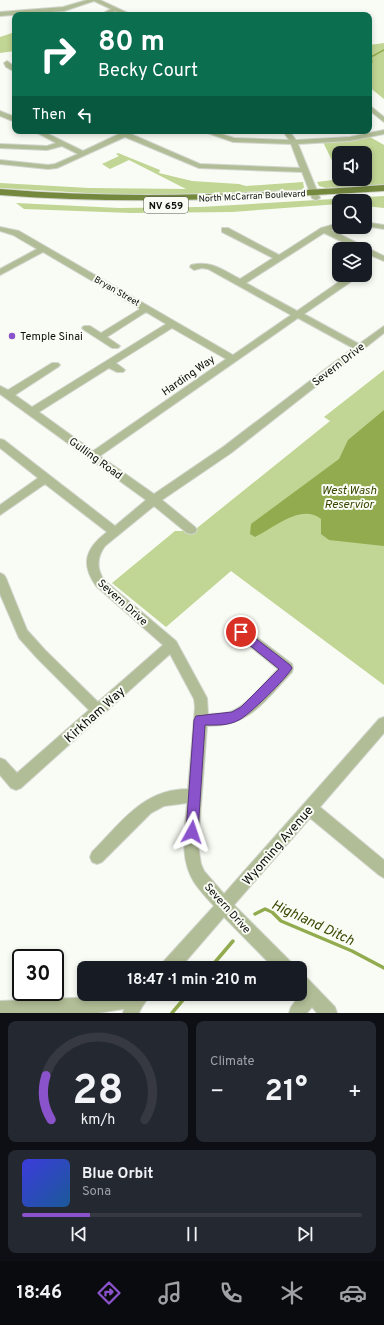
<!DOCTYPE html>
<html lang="en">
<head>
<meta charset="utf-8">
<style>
	body { margin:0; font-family:Overpass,sans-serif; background:#242831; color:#f1f3f6; height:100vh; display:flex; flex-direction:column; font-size:15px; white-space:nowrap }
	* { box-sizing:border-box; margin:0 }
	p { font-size:13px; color:#9ea1a6 }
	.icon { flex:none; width:22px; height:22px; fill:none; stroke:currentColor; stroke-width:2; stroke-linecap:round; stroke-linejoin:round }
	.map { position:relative; height:1013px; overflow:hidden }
	.panel { display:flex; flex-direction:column; gap:8px; padding:8px; background:#0d0f14; flex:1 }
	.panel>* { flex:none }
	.hud { position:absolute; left:12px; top:12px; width:360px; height:122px; border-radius:8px; box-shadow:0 2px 6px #0003; background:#0b6e4f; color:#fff; overflow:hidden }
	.tools { position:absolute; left:332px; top:146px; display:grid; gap:8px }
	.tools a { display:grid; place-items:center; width:40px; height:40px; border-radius:8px; background:#171b24; box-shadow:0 2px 6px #0003; font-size:20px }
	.speed { position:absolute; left:12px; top:949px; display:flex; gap:8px; font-size:20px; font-weight:700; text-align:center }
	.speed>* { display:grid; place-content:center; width:52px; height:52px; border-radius:50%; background:#171b24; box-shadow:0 2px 6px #0003; line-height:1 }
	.speed .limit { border:2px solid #111; border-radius:6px; background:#fff; color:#111 }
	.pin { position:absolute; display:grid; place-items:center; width:34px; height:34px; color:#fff; margin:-17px; border:2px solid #fff; border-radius:50%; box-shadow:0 1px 4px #0007 }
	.me { position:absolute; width:44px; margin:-22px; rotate:5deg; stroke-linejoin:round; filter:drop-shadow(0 0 3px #0008) }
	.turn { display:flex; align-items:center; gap:14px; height:84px; padding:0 20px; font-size:18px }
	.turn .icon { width:52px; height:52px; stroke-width:2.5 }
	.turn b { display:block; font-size:28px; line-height:34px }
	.then { display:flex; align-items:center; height:38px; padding:0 20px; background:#0003; gap:8px; font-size:15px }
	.big { font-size:30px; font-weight:700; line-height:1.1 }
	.panel .widget { flex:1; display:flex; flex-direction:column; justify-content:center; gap:6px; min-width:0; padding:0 14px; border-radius:8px; background:#242831 }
	.panel .dial { align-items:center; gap:0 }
	.dial svg { height:104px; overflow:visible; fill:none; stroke:#363941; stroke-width:7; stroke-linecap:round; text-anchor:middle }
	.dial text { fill:#f1f3f6; stroke:none }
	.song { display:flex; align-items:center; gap:12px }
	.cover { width:48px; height:48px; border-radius:6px; background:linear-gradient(135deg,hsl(240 70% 55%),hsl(210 70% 35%)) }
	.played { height:4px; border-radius:2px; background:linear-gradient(90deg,#8b53cb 20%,#363941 20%) }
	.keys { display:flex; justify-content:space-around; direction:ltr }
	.heat { display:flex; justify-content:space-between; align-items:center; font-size:22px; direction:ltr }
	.panel .tiles { flex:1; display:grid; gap:8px; grid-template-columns:1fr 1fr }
	.widget:last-child { grid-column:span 2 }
	.trip { position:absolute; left:77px; top:961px; width:230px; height:40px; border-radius:8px; background:#171b24; box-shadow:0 2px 6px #0003; font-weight:700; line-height:40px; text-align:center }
	.dock { display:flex; height:64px; justify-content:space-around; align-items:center; background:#090b0e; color:#9ea1a6 }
	.dock .icon { width:28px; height:28px }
	.dock .current { color:#8b53cb }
	.dock b { font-size:18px; color:#f1f3f6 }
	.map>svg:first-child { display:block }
	.green { fill:#c1d594 }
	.water { fill:#92ab4f }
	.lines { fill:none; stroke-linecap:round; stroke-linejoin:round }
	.stream-far1 { stroke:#92ab4f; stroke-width:1.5 }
	.stream { stroke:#92ab4f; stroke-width:3.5 }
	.minor-casing { stroke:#d3d6cf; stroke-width:2 }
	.major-casing { stroke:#d3d6cf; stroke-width:2 }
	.minor { fill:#b1bd96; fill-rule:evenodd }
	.major { fill:#74883e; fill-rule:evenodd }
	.route { fill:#8b53cb; stroke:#5a3684 }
	.poi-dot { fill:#8b53cb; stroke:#f9fcf4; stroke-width:1.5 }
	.labels { text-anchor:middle; stroke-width:4; stroke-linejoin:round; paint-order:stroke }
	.far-street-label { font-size:9px; fill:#0d0e0b; stroke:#f9fcf4 }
	.shield { fill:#f9fcf4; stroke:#545551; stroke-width:1 }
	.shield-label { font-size:10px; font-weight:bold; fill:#0d0e0b }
	.poi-label { font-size:11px; fill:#0d0e0b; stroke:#f9fcf4; text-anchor:start }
	.street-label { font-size:11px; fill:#0d0e0b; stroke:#f9fcf4 }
	.water-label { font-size:12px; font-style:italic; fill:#3a4902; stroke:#f9fcf4 }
	.near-street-label { font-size:13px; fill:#0d0e0b; stroke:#f9fcf4 }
	.near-water-label { font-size:14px; font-style:italic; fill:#3a4902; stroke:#f9fcf4 }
</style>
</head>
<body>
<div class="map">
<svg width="384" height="1013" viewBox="0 0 384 1013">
	<rect width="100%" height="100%" fill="#f9fcf4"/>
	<g class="green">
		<polygon points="12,33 15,34 15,51 0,53 0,37"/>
		<polygon points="384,43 384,99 369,87 369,45"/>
		<polygon points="370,137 384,145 384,185 326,188 319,186 317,182 341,179 365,179 365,153 339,153 339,175 323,142"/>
		<polygon points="118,153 160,170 159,173 192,181 239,184 246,186 303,182 304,188 300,190 186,194 121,195 0,188 0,183 89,188 186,189 129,160 110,169 102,164 119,156 116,154"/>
		<polygon points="384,196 384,208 365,206 365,201 339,201 339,204 232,212 131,213 24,209 16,203 119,208 200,207"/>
		<polygon points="384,370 384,685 231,571 166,627 112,583 175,531 188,531 197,528 330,421 324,417"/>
	</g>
	<path class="water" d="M384 410V546L329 540 321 534V519C301 503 274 528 255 537L250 534 251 524 339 459 348 440Z"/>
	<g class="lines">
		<polyline class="stream-far1" points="369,64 372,62 371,57 384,50"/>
		<g class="stream">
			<polyline points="255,914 265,909 272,912 281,921 352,951 384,968"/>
			<polyline points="210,968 233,941"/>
			<polyline points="172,1013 188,994"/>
		</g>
		<defs>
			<g id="minor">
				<polygon points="87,0 100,0 132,15 124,15 115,11 107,15 100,15 111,9 94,1 64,11 0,16 0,12 63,7"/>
				<polygon points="7,61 15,67 15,72 6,67 4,63"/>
				<polygon points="369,105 384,117 384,122 369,110"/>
				<polygon points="0,111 15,117 15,122 0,116"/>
				<polygon points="384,130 384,134 350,141 298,144 320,198 316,200 312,198 302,172 199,168 125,137 57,168 48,169 0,164 0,160 48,165 55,164 78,154 62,146 47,150 0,148 0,144 47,146 56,143 34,131 42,131 83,151 119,134 115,131 124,131 200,164 300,168 291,144 233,142 202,131 212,131 234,138 289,140 283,131 289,131 296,140 350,137"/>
				<polygon points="365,222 384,225 384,229 365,226"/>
				<path d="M339 223V227H341L331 230 384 256V261L365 253V249H357L324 233 246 283 297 311 346 277H352L353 279 352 281 304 314 359 344 384 326V333L231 453 162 500 195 527 197 530 195 533 191 534 187 533 154 506 105 546C97 557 96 568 104 580L176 641 207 698 208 714C215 714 223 714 230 712 246 707 266 681 278 669L237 636 235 632 237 628 241 627 245 628 292 664 293 668 292 672C265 700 250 727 207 726L198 845 201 864 204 871 224 894 379 719 384 717V733L320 807 384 860V878L379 875 310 818 234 905 291 962 293 968H274L224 917 180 968H161L163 962 214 906C207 898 199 890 194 882 179 858 185 829 187 803L164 806 151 813 102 862 97 864 92 862 90 857 92 852C121 823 143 789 188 789L195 707 194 699 170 654 21 788 16 790 11 788 0 775V758L5 760 17 773 89 710 37 658 19 638 0 594V573L4 575 6 578 27 630 45 650 98 702 163 645 96 586C80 563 86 548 107 532L45 484 0 515V505L38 478 0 448V439L4 440 115 526 146 500 0 394V386L8 390 52 363H58L60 365 58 367 15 395 32 407 166 324 146 312 107 337 120 346 118 348H112L84 330 82 328 84 326H90L101 333 140 309 43 252 0 275V269L37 249 13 235 0 231V227L19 231 233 355 291 315 208 269 202 268 194 270 190 267 191 265C211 260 223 270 240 279L273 258 222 232V228H228L279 255 321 228ZM298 318 353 348 223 447 154 494 100 456ZM172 328 226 359 93 451 39 412 109 368 117 372H123L125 370 116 363Z"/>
				<polygon points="300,975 306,977 335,1007 337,1013 317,1013 312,1007 307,1013 289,1013 291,1007 300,995"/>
				<path d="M114 994H150C147 1001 142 1005 139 1013H123L124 1009 98 1013H0V1001L96 997Z"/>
			</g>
			<path id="major" d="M384 185V191C256 199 128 205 0 195V189C128 200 256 194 384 185Z"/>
		</defs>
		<use href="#minor" class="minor-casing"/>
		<use href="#major" class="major-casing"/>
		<use href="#minor" class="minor"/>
		<use href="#major" class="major"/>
	</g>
	<path class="route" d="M241 627 290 665 292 668C287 678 249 715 239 720 228 726 216 725 205 725L198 832 196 837 192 839 188 837 186 832 194 720 196 716 232 712 241 707 279 669 237 635 236 632 237 629Z"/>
	<circle class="poi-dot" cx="12" cy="336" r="4"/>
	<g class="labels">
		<g class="far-street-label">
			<text transform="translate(252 196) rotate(-3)" y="3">North McCarran Boulevard</text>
			<text transform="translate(117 291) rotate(30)" y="3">Bryan Street</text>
		</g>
		<rect class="shield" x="144" y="197" width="44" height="16" rx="3"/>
		<g class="shield-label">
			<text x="166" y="209">NV 659</text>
		</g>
		<g class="poi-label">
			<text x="20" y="340">Temple Sinai</text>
		</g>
		<g class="street-label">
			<text transform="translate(338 364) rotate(-38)" y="4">Severn Drive</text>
			<text transform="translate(188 375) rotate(-35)" y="4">Harding Way</text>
			<text transform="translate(96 458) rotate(36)" y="4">Gulling Road</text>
			<text transform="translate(123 602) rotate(42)" y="4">Severn Drive</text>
			<text transform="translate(228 908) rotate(48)" y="4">Severn Drive</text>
		</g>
		<g class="water-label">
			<text x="349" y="494">West Wash<tspan x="349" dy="14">Reservior</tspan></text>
		</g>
		<g class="near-street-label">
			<text transform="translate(94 714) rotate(-42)" y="5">Kirkham Way</text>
			<text transform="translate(277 845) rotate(-49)" y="5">Wyoming Avenue</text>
		</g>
		<g class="near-water-label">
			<text transform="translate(313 922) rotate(25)" y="5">Highland Ditch</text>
		</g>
	</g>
</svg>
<div class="tools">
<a><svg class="icon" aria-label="sound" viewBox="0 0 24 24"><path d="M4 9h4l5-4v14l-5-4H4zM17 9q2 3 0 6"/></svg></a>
<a><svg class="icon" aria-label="search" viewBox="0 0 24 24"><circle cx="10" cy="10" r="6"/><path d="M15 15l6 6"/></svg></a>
<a><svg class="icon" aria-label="layers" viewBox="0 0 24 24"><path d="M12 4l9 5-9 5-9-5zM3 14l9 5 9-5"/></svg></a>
</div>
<div class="speed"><div class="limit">30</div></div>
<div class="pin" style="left:241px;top:632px;background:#d93025"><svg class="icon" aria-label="arrive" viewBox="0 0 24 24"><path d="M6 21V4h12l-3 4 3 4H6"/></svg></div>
<svg class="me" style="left:192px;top:832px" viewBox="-20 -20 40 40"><path d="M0-17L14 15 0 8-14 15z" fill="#8b53cb" stroke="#fff" stroke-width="4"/></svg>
<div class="trip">18:47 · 1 min · 210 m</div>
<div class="hud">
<div class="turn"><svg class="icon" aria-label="right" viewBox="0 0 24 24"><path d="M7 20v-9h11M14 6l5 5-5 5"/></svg><div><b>80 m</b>Becky Court</div></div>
<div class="then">Then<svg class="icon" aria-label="left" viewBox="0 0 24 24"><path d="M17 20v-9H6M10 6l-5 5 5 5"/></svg></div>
</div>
</div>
<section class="panel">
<div class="tiles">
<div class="widget dial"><svg viewBox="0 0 100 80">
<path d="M14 69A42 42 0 1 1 86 69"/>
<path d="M14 69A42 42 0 0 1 10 35" stroke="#8b53cb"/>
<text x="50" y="56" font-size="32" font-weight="700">28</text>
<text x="50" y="72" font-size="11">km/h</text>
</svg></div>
<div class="widget"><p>Climate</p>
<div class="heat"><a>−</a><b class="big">21°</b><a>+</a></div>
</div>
<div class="widget">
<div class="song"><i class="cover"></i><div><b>Blue Orbit</b><p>Sona</p></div></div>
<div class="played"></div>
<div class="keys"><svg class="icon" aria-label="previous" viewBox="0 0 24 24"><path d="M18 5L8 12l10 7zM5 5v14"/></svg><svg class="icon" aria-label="pause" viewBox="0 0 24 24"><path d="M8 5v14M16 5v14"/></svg><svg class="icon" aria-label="next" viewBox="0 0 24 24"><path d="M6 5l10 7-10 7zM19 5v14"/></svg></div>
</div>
</div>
</section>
<nav class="dock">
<b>18:46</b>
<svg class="icon current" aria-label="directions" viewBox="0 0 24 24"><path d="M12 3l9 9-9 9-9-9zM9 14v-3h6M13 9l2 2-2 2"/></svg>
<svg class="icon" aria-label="music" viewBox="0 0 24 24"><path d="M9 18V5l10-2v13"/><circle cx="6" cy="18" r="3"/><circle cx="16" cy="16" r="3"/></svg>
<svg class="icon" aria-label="phone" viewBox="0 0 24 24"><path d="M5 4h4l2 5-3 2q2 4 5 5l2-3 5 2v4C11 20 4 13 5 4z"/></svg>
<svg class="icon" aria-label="climate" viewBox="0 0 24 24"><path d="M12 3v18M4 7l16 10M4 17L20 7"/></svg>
<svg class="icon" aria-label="car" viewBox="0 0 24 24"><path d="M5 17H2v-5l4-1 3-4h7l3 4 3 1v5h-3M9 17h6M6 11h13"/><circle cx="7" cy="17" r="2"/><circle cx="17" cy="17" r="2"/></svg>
</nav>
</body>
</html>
